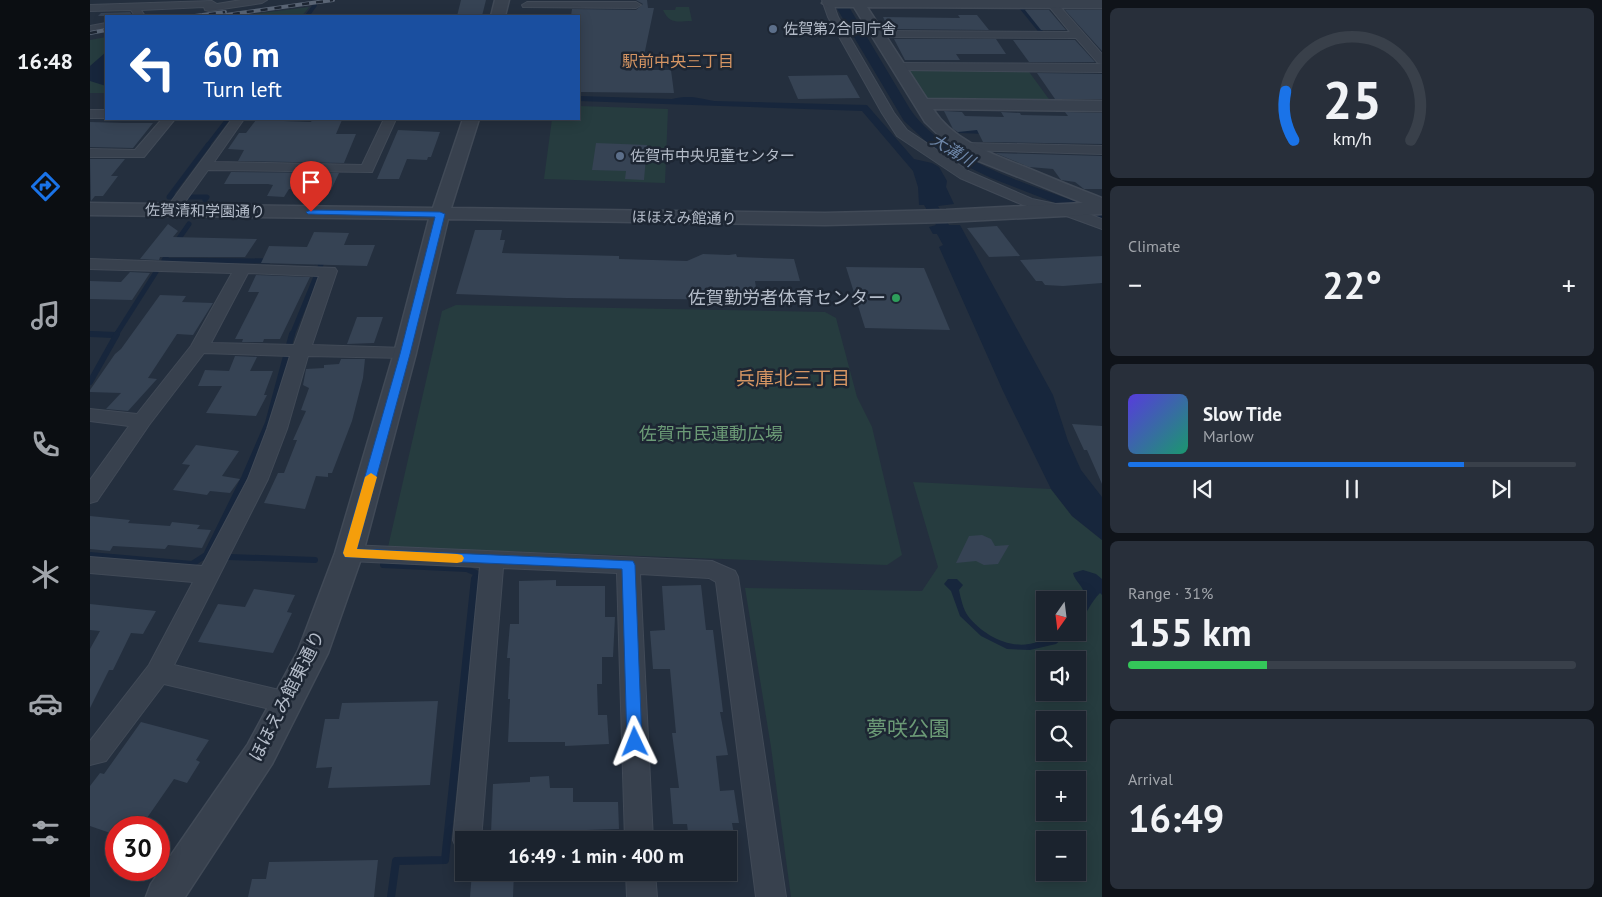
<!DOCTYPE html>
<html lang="en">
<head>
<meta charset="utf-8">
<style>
	body { margin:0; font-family:"PT Sans","Noto Sans JP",sans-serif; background:#282f3a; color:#f1f3f6; height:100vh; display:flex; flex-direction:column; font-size:19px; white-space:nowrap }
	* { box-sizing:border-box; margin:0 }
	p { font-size:16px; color:#a0a4aa }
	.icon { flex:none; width:28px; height:28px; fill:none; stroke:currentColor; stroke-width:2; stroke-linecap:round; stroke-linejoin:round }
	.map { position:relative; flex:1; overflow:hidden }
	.side { display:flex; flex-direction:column; gap:8px; padding:8px; background:#0f1319; width:500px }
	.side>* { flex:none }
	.guide { position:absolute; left:15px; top:15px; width:475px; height:105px; border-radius:0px; box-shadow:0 2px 12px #0003,0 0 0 1px #39404a; background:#1a4fa0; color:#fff; overflow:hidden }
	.needle { width:32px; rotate:194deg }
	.tools { position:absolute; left:946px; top:591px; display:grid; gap:10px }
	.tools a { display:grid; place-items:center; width:50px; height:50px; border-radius:0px; background:#1b232e; box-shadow:0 2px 12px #0003,0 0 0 1px #39404a; font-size:25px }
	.speed { position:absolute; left:15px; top:816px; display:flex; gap:10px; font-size:25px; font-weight:700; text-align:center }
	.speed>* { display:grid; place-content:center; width:65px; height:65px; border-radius:50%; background:#1b232e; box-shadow:0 2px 12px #0003,0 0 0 1px #39404a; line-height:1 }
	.speed .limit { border:8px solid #d22; background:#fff; color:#111 }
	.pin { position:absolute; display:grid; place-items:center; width:42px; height:42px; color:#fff; margin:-51px -21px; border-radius:50% 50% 50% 0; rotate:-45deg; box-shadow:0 0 5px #0007 }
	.pin .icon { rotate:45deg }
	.me { position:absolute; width:55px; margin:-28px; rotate:358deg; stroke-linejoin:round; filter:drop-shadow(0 0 4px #0008) }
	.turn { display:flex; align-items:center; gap:18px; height:105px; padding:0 15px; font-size:22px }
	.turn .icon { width:65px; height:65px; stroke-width:2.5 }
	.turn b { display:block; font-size:35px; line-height:42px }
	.big { font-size:38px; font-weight:600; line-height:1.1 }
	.side .tile { flex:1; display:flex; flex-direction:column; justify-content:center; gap:8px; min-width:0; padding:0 18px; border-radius:8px; background:#282f3a }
	.side .dial { align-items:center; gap:0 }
	.dial svg { height:130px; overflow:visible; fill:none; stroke:#39404a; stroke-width:7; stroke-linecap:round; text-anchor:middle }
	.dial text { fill:#f1f3f6; stroke:none }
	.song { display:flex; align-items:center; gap:15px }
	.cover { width:60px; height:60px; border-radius:8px; background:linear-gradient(135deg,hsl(250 70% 55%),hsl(160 70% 35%)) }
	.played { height:5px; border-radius:2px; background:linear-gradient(90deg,#1a73e8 75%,#39404a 75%) }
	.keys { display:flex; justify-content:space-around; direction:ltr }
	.heat { display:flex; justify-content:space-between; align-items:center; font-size:28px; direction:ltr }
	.charge { height:8px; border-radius:4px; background:linear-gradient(90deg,#34c759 31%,#39404a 0) }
	.trip { position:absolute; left:365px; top:831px; width:282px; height:50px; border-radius:0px; background:#1b232e; box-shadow:0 2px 12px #0003,0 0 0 1px #39404a; font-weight:600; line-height:50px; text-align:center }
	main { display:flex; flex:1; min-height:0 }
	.tab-bar { display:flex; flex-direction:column; width:90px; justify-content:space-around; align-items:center; background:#0b0e12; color:#a0a4aa }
	.tab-bar .icon { width:35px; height:35px }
	.tab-bar .on { color:#1a73e8 }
	.tab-bar b { font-size:22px; color:#f1f3f6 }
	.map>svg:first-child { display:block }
	.green { fill:#263c3f; fill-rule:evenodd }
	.water { fill:#17263c }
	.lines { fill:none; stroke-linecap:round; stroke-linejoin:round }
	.stream-far3 { stroke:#17263c; stroke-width:4 }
	.stream-far2 { stroke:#17263c; stroke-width:5 }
	.stream-far1 { stroke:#17263c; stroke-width:6 }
	.stream { stroke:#17263c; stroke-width:8 }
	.building { fill:#364354 }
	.minor-casing { stroke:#414a57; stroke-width:2 }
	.tertiary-casing { stroke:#414a57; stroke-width:3 }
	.minor { fill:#38414e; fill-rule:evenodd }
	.tertiary { fill:#38414e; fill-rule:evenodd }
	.rail-casing { stroke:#5a6575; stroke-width:4 }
	.rail { stroke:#1d2633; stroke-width:2.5; stroke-dasharray:7; stroke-linecap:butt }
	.route { fill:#1a73e8; stroke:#114b97 }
	.slow { fill:#f59e0b }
	.service-dot { fill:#5c6f8a; stroke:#1d2633; stroke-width:2 }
	.leisure-dot { fill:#2e9e5b; stroke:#1d2633; stroke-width:2 }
	.labels { text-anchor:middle; stroke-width:5; stroke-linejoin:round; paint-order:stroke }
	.far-poi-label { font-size:15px; fill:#b4bcc9; stroke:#1d2633; text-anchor:start }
	.far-street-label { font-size:15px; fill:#b4bcc9; stroke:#1d2633 }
	.far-neighbourhood-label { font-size:16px; fill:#d59563; stroke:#1d2633 }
	.far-water-label { font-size:16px; font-style:italic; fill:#6d86a8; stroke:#1d2633 }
	.poi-label { font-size:18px; fill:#b4bcc9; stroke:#1d2633; text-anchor:end }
	.park-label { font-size:18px; fill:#6b9a76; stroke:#1d2633 }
	.street-label { font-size:18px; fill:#b4bcc9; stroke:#1d2633 }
	.neighbourhood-label { font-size:19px; fill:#d59563; stroke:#1d2633 }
	.near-park-label { font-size:21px; fill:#6b9a76; stroke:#1d2633 }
</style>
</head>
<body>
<main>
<nav class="tab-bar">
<b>16:48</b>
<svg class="icon on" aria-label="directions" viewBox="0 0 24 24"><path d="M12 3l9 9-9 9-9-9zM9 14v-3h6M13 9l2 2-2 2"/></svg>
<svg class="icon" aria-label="music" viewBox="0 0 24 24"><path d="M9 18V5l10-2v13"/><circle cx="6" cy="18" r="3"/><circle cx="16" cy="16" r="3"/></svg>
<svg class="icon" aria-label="phone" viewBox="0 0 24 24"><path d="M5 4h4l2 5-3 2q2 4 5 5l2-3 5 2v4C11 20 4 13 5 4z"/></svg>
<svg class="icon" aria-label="climate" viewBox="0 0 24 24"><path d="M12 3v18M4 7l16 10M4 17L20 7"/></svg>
<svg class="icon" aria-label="car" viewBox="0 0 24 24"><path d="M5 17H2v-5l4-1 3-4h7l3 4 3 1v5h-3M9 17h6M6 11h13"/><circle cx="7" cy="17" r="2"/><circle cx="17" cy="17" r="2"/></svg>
<svg class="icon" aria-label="filters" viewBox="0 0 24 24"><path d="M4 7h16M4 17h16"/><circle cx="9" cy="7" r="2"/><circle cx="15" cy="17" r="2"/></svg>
</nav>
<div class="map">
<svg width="1012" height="897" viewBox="0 0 1012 897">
	<rect width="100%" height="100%" fill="#242f3e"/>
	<g class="green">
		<polygon points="219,7 212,16 147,16"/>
		<path d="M586 7H599L602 21C588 21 580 25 573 10H585Z"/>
		<polygon points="16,37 16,93 0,93 0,40"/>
		<polygon points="821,68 937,69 961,102 843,101 833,97 816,70"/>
		<polygon points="489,106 578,109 575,183 454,179 462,119 489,119"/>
		<polygon points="366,305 735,312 746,318 767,397 782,427 812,555 797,565 298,547 352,311"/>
		<path d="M823 482 961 489 982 516 1012 540V897H701L681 747 655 588 832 591 848 567ZM955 600H988V632H955ZM955 660H988V692H955ZM955 720H988V752H955ZM955 780H988V812H955ZM955 840H988V872H955Z"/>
	</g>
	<g class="water">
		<path d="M746 7H759L820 109C856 163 953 189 1012 211V221L901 178 870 163 842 147 814 121Z"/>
		<polygon points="16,52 16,86 0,81 0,66"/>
		<path d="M489 96 582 99C600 95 607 98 624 101L777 105 824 159 842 163 849 167 857 181 856 187 864 204 848 206 859 225H870L963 395 978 441 991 470 1012 497V540L982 516 961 489 913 391 849 247 853 245 847 234H843L839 227 846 225 834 205H829L828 187 823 171 772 111 489 101Z"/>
		<path d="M993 570 1006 574 1012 579V595L1010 593C1000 603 997 614 988 624 987 613 995 605 994 595 994 586 985 582 983 573Z"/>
		<path d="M858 579H867L873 585 869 590C871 599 873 609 878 616 891 633 916 648 939 644 953 642 965 632 979 633L966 644 940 650 917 649 891 636 870 616 861 591 854 584Z"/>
	</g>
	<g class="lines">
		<g class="stream-far3">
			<polyline points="930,6 952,33"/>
			<polyline points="217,16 225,5"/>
			<polyline points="870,131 896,132"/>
			<polyline points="117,146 137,120 135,119"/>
		</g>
		<g class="stream-far2">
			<polyline points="115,200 117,197 79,197 118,145"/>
			<polyline points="85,244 99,224"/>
			<polyline points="79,252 74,260 179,261"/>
			<polyline points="0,334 26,335"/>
			<polyline points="26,335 66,272"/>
			<polyline points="202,335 232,262 226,262"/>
		</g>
		<g class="stream-far1">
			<polyline points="0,334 26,335"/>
			<polyline points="0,382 27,334"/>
			<polyline points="0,555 102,564 116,555 154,478 178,423 202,334"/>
			<polyline points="139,557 225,560"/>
			<polyline points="293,565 377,569 386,573 385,580"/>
		</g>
		<polyline class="stream" points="301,897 306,861 355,860 385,579"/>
	</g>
	<g class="building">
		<polygon points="371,0 396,0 392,16 367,16"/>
		<polygon points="484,0 557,0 558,8 564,8 551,70 581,70 584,93 489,92 489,16 481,16 482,9 546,10 553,4 546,0"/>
		<polygon points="935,10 959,10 976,30 951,30"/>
		<polygon points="975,10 1012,10 1012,51"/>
		<polygon points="40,12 43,16 8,16 11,13"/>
		<polygon points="868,15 887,15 899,30 799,29 793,17 870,18"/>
		<polygon points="804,39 906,39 916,54 866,54 870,60 815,60"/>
		<polygon points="923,40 985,40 1005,62 939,62"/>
		<polygon points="947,73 1012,74 1012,99 965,99"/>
		<polygon points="757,75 770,98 708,99 698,76"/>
		<polygon points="854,111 872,112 875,116 914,117 911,112 930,113 931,115 978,116 975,112 1012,113 1012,144 893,142 887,130 868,132 863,129"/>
		<polygon points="166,120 221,122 222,120 252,120 246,134 266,134 254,163 148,161 154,150 138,149 149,133 156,133"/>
		<polygon points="0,122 34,123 63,123 43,148 0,147"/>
		<polygon points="308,130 350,132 341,157 338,157 337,160 317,159 309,179 287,179"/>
		<polygon points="506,143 557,145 554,180 535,179 536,171 502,170"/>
		<polygon points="905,153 1012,156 1012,189 994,189 985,182 971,180 963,169 939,167"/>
		<polygon points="0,159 35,159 21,176 28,176 13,196 5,196 1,201"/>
		<polygon points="141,172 249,173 241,190 199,189 194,197 177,196 183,185 178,184 134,184"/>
		<polygon points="78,224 88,231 83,237 167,239 155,257 70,257 69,260 50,259"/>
		<polygon points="907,226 930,256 899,257 877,228"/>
		<polygon points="385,230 412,230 410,240 415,240 412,253 529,256 529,259 597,261 613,254 639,255 646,254 647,257 704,259 710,281 665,281 668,300 476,298 366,294"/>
		<polygon points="224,232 259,233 254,245 285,245 277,266 171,263 179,246 217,247"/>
		<polygon points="1012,256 1012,283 973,286 955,285 952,281 946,281 930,260"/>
		<polygon points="756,267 834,268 860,330 775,328"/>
		<polygon points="40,272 60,273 42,300 0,299 0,281 31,282"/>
		<polygon points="166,275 220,277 190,339 174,339 173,342 152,342 153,339 145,339 169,292 158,292"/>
		<polygon points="70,295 96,296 92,302 123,303 103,335 87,334 58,378 67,379 38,411 16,409 31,393 0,392 0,390 25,354 31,349"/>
		<polygon points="267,317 293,317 284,343 257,344"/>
		<polygon points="145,356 167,357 160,371 183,371 174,395 177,395 166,416 116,413 132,386 108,386 115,370 139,371"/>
		<polygon points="251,359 275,359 273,378 262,421 242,473 238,473 238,477 226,476 215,509 174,503 188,473 194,473 207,440 203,440 216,411 211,410 219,388 213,385 216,369 234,368 234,365 249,364"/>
		<polygon points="982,424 1012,426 1012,484 997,450 994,450"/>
		<polygon points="106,445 149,451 132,476 150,479 140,493 120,491 117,495 83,490 100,465 92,464"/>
		<polygon points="0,516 40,520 38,523 80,526 82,522 110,525 107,529 121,530 112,548 78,545 75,549 23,546 20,551 0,549"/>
		<polygon points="892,535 901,539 905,546 919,545 908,564 894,565 886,561 866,563 879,536"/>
		<polygon points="466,580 466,586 515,586 515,617 525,617 523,657 512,657 512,684 507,684 508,715 517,715 519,744 475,746 475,742 418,742 420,699 418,699 420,658 417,658 420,624 429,624 429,581"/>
		<polygon points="611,585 616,630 623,630 633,712 630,712 638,755 626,756 630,791 644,790 649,823 642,823 645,840 599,840 597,824 583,824 580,788 589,788 582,733 586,733 580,669 563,669 560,631 575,630 572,586"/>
		<polygon points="164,589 205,595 197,612 202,613 183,653 108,642 128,604 155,607"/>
		<polygon points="0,604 66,611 53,634 41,633 23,670 19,670 0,708 0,649 10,631 0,630"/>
		<polygon points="348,701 340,785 238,788 242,767 226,768 235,719 249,719 252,703"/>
		<polygon points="51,722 119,740 106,760 110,762 97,783 84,779 50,828 26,828 26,835 0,826 0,786 10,773 14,774"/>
		<polygon points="459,776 460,788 483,788 483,802 528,802 529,829 401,833 403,784 440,782 440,777"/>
		<polygon points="288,860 284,897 158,897 162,879 176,879 179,862"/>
		<polygon points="382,872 424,872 423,897 380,897"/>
	</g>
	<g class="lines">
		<defs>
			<g id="minor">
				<polygon points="151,0 177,0 172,3 119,11 115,10 114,7 51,10 55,16 45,16 41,10 0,11 0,5 122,1 127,4"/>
				<polygon points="732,0 742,0 748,17 804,113 817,130 880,172 942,199 980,207 1012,219 1012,229 971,214 933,205 870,178 807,136 792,113 738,17"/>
				<polygon points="962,1 966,2 1012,54 1012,72 808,70 804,69 802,66 804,63 1012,64 1008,63 986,38 787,37 781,34 787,31 980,32 957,4"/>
				<polygon points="437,2 546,2 551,5 546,8 433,7 432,5"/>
				<polygon points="16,23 16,29 0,32 0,26"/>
				<rect x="0" y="110" width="16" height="8"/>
				<polygon points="72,119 85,119 54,157 0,157 0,149 45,150"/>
				<polygon points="142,119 154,119 124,162 272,165 294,119 306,119 282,172 118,170 87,213 77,213 75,210"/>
				<polygon points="876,143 1012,146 1012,154 871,150 869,147"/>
				<path d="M0 259 245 268 247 271 222 345 315 348 321 349 324 353 321 357 315 358 218 356 197 429 178 479 84 665 206 694 210 702 206 710 197 713 74 684 16 761 0 765V741L59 665 103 582 0 573V557L112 566 158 479 177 429 200 356 114 353 59 425 7 501 0 503V480L39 426 0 421V409L47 414 101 346 142 273 0 269ZM158 273 229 276 204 345 121 343Z"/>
				<polygon points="259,545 622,561 645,571 648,577 696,897 666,897 626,582 619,578 550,574 563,840 535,840 527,573 413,568 391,840 374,840 374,852 367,849 363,840 390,567 259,561 251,559 248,553 251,547"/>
				<polygon points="536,872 565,872 567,897 537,897"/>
			</g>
			<g id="tertiary">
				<polygon points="405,0 419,0 415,16 401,16"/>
				<path d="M735 0H1012V8L777 7 837 99 1012 101V111L843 109C864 142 905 155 940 169 964 179 988 189 1012 198V214L856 222 735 225 358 219 326 353 273 553 238 653 182 764 95 897H56L61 884 158 744 208 651 245 553 304 353 339 219 0 215V203L343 208 373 119H389L361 208 735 213 856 210 993 203 884 159 858 144 835 122 764 7H739L732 3Z"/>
			</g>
		</defs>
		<use href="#minor" class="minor-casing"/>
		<use href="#tertiary" class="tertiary-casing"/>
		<use href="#minor" class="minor"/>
		<use href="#tertiary" class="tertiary"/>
		<defs>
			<g id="rail">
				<polyline points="105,16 135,12"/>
				<polyline points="129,16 243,0"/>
				<polyline points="0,33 16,30"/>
			</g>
		</defs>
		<use href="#rail" class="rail-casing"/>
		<use href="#rail" class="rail"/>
	</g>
	<polygon class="route" points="221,210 350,212 355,214 320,354 267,549 543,561 545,565 552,742 550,746 545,748 540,746 537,742 532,569 255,557 253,553 310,354 345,217 218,214 216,212"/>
	<polygon class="slow" points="281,473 287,477 267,549 367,554 372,555 374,558 372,562 367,563 255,557 253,553 275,477"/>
	<g class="service-dot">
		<circle cx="683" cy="29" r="5"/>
		<circle cx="530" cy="156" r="5"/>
	</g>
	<circle class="leisure-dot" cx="806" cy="298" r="5"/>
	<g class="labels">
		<g class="far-poi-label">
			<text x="693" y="34">佐賀第2合同庁舎</text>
			<text x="540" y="161">佐賀市中央児童センター</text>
		</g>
		<g class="far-street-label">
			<text transform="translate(115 211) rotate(1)" y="5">佐賀清和学園通り</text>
			<text transform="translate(594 218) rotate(1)" y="5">ほほえみ館通り</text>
		</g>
		<g class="far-neighbourhood-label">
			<text x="588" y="67">駅前中央三丁目</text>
		</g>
		<g class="far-water-label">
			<text transform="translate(863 150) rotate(31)" y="6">大溝川</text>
		</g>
		<g class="poi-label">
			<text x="796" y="304">佐賀勤労者体育センター</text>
		</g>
		<g class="park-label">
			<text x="621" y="440">佐賀市民運動広場</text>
		</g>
		<g class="street-label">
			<text transform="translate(197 696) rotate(-63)" y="6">ほほえみ館東通り</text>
		</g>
		<g class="neighbourhood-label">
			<text x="703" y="385">兵庫北三丁目</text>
		</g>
		<g class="near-park-label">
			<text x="818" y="736">夢咲公園</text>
		</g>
	</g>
</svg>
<div class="tools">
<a><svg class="needle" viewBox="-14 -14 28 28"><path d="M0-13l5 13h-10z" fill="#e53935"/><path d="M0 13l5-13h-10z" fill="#a0a4aa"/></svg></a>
<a><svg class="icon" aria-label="sound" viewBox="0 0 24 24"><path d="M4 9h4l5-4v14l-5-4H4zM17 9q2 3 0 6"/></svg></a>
<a><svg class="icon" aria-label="search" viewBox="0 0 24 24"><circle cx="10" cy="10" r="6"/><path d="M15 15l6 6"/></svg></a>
<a>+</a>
<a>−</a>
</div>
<div class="speed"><div class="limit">30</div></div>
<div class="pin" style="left:221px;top:212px;background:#d93025"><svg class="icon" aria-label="arrive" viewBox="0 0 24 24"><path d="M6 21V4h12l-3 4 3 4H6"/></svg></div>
<svg class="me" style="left:545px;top:742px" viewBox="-20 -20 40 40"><path d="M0-17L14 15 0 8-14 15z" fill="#1a73e8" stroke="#fff" stroke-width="4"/></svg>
<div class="trip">16:49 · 1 min · 400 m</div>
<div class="guide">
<div class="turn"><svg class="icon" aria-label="left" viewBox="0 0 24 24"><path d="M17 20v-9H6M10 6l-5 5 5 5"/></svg><div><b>60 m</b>Turn left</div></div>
</div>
</div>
<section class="side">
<div class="tile dial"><svg viewBox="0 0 100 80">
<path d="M14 69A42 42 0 1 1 86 69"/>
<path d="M14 69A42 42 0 0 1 9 39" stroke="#1a73e8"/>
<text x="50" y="56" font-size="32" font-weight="700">25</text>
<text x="50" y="72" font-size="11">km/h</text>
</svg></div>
<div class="tile"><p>Climate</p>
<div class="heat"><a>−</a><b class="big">22°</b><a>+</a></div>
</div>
<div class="tile">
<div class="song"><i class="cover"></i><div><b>Slow Tide</b><p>Marlow</p></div></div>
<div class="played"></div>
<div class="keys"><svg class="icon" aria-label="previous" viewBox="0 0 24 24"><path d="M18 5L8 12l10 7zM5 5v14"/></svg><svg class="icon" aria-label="pause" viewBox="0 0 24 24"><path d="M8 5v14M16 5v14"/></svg><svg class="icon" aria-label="next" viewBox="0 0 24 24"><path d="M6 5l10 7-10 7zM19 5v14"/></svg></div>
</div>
<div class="tile"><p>Range · 31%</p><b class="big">155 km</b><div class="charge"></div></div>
<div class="tile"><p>Arrival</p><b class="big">16:49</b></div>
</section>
</main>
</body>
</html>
